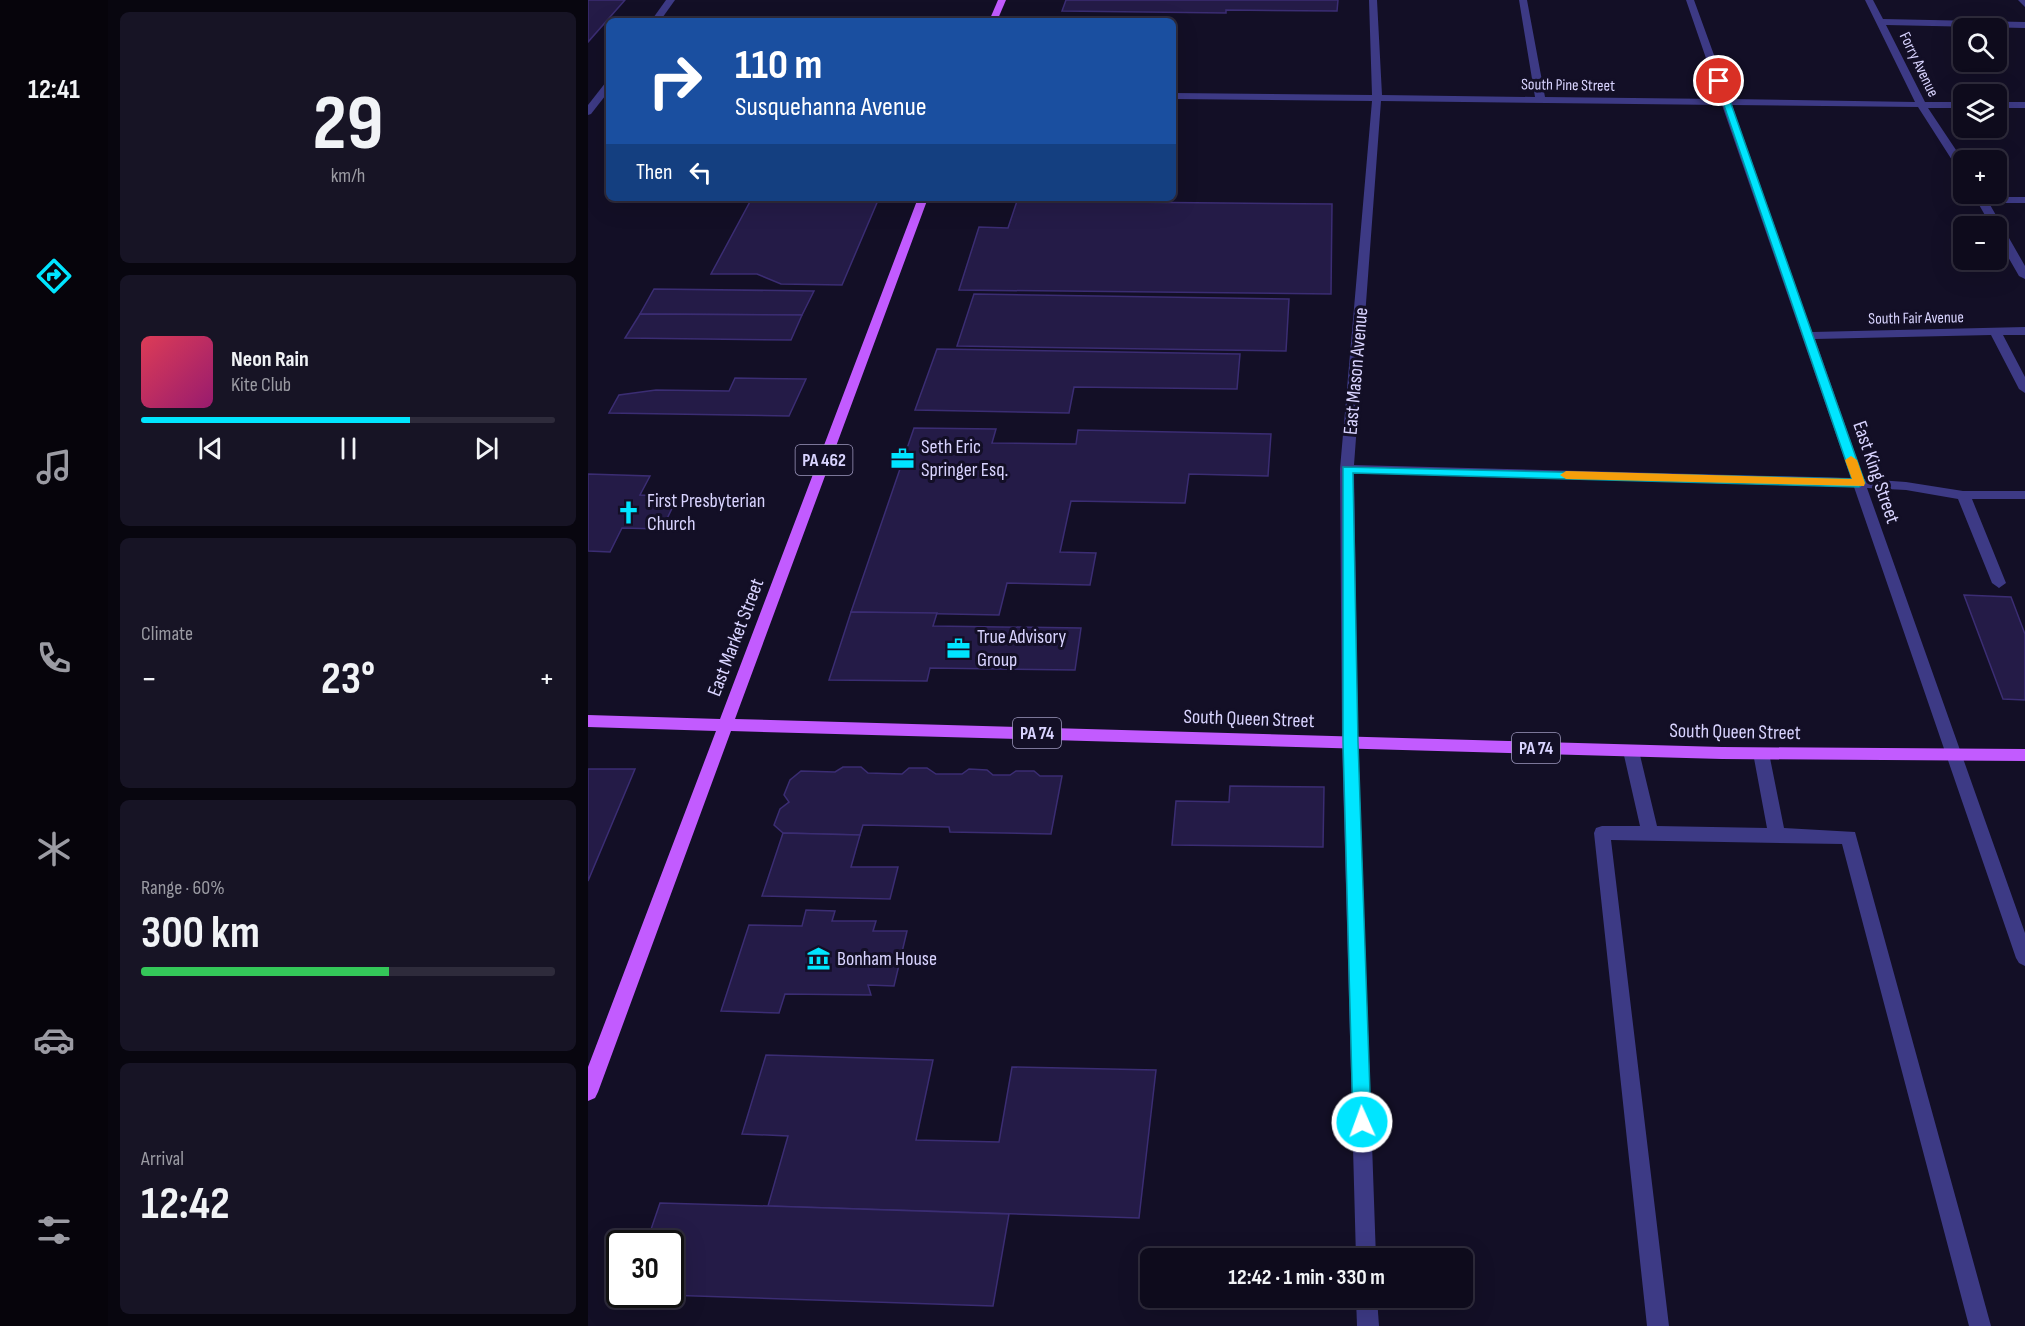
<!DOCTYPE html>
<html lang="en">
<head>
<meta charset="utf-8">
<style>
	body { margin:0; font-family:"Sofia Sans Condensed",sans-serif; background:#171425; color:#f1f3f6; height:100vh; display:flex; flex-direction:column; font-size:22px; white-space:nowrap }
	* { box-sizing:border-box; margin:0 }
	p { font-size:20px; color:#9b9ba3 }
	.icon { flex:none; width:33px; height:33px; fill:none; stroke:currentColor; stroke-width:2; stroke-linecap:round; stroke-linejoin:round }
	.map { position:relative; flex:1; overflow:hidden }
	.sheet { display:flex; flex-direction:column; gap:12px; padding:12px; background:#08060f; width:480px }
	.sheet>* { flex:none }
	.banner { position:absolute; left:18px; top:18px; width:570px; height:183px; border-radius:9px; box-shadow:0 6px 24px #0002,0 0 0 2px #2e2b3b; background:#1a4fa0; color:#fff; overflow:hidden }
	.buttons { position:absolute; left:1365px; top:18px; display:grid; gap:12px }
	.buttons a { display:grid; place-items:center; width:54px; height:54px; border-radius:9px; background:#0e0b1c; box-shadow:0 6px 24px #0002,0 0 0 2px #2e2b3b; font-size:30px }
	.speed { position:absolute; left:18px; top:1230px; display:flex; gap:12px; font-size:30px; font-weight:700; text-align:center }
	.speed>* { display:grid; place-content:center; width:78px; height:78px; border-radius:50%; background:#0e0b1c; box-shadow:0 6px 24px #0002,0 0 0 2px #2e2b3b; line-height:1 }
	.speed .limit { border:3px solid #111; border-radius:9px; background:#fff; color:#111 }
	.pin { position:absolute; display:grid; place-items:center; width:51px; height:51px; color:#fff; margin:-26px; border:3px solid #fff; border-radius:50%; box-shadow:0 2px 6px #0007 }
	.me { position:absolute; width:66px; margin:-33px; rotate:358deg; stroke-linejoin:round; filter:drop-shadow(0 0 4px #0008) }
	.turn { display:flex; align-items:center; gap:21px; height:126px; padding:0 30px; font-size:27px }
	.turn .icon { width:78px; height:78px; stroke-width:2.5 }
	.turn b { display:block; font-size:42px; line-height:51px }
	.then { display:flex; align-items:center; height:57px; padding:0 30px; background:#0003; gap:12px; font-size:22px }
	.big { font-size:45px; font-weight:700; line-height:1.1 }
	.sheet .card { flex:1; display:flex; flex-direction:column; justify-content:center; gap:9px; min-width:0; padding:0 21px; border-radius:9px; background:#171425 }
	.sheet .dial { align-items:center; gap:0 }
	.dial b { font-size:78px; line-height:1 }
	.song { display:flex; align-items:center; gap:18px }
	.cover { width:72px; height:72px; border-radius:9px; background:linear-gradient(135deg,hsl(350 70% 55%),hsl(320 70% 35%)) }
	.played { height:6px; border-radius:3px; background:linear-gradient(90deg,#00e5ff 65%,#2e2b3b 65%) }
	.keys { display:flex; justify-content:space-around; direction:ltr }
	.heat { display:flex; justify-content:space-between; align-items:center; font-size:33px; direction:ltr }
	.charge { height:9px; border-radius:4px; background:linear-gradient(90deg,#34c759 60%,#2e2b3b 0) }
	.trip { position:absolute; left:552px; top:1248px; width:333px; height:60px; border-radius:9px; background:#0e0b1c; box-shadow:0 6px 24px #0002,0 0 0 2px #2e2b3b; font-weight:700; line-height:60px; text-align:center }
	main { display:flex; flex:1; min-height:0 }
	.tabs { display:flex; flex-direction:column; width:108px; justify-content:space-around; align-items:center; background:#06040b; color:#9b9ba3 }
	.tabs .icon { width:42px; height:42px }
	.tabs .current { color:#00e5ff }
	.tabs b { font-size:27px; color:#f1f3f6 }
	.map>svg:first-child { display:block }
	.building { fill:#241b47; stroke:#3b2d73; stroke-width:1.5 }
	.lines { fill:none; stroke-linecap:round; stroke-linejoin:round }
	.minor { fill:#3d3a85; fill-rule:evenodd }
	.major { fill:#c25bff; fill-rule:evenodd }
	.route { fill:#00e5ff; stroke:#0095a6; stroke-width:1.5 }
	.slow { fill:#f59e0b }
	.labels { text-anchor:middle; stroke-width:6; stroke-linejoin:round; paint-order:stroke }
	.far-street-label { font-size:16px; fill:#d9d4ff; stroke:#130f26 }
	.shield { fill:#130f26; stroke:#9e99be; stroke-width:1.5 }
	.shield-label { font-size:18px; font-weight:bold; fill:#d9d4ff }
	.street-label { font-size:20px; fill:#d9d4ff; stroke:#130f26 }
	.poi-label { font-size:20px; fill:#d9d4ff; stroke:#130f26; text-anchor:start }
</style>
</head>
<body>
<main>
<nav class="tabs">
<b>12:41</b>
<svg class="icon current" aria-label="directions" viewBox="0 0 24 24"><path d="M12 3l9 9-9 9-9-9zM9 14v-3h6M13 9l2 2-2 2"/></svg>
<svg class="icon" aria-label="music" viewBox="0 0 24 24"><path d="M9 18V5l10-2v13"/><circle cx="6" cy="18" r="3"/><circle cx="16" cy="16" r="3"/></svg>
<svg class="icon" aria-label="phone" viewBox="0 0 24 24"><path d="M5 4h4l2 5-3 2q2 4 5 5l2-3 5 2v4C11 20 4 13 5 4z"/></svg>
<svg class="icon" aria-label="climate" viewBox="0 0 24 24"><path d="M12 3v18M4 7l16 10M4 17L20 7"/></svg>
<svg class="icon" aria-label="car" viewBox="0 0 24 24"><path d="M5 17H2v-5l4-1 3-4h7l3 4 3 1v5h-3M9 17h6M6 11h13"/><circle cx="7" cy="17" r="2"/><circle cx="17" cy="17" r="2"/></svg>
<svg class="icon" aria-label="filters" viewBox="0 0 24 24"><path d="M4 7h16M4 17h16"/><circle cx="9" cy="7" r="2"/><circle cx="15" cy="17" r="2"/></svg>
</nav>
<section class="sheet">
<div class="card dial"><b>29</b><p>km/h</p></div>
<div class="card">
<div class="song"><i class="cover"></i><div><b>Neon Rain</b><p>Kite Club</p></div></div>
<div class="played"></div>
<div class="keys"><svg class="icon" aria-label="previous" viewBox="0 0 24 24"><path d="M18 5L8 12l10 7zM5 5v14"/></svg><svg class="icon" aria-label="pause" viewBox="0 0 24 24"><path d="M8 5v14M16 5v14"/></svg><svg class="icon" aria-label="next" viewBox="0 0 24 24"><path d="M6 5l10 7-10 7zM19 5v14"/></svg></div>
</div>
<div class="card"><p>Climate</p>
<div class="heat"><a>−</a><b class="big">23°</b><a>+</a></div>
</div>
<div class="card"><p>Range · 60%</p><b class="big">300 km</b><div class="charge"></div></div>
<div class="card"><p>Arrival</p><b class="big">12:42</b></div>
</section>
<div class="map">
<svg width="1437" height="1326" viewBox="0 0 1437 1326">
	<rect width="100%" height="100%" fill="#130f26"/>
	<g class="building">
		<polygon points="0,0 37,0 0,42"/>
		<polygon points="478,0 750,0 749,11 638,10 638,13 474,11"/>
		<polygon points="164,198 291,198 254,285 193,284 169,274 123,274"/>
		<polygon points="429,201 744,204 743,294 371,290 391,227 420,228"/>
		<polygon points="66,289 226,291 214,315 52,314"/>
		<polygon points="386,294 701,299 698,351 369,346"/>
		<polygon points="52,314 214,315 203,340 37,338"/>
		<polygon points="349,349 652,354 649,389 486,387 481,413 327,410"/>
		<polygon points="147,378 218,379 201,416 21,413 31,395 68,390 141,391"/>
		<polygon points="326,428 408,429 404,443 488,444 490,430 683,434 680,476 601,474 597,503 483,501 472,552 508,553 502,585 419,583 411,615 263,612"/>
		<polygon points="0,474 62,476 52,495 90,496 74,529 34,528 22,552 0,551"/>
		<polygon points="1376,595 1423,597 1437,634 1437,700 1415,699"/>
		<polygon points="263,612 349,613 345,626 493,628 487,670 342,668 339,681 241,680"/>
		<polygon points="255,767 273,767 280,773 314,774 321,768 339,768 348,774 374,774 381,769 399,770 405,775 422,775 428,771 446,771 452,776 474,776 463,834 362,832 361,827 275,825 272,835 195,833 186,825 192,809 201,802 196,795 202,780 213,771 247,772"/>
		<polygon points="0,769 47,769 0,881"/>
		<polygon points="642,786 736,787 735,847 584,845 588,801 641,802"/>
		<polygon points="195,833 272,835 263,867 310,867 302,899 174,896"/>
		<polygon points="218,910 247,911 244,921 288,921 285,931 319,931 306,986 280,985 283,995 197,994 191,1013 133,1011 161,925 214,926"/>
		<polygon points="178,1055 345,1060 328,1140 411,1142 424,1067 568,1070 551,1218 180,1206 200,1136 154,1134"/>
		<polygon points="72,1203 180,1206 421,1214 405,1306 48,1294 82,1294 82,1244 58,1244"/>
	</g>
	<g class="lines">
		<g class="minor">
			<polygon points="78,0 87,0 72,21 63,21"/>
			<path d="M781 0H789L794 95 947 97 931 0H939L957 97 1132 99 1098 0H1106L1142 99 1327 102 1277 0H1285L1295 19 1437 22V28L1298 25 1337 102H1376V108H1340L1376 162V174L1371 171 1330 107 1144 105 1224 332 1437 327V335H1415L1437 377V393L1431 389 1403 335 1227 339 1276 479 1318 482 1375 491H1437V499H1384L1418 583 1411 588 1404 583 1370 499 1318 490 1279 488 1437 933V966L1431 963 1428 958 1266 487 766 473 770 742 788 1258H768L754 742 752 469 784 101 585 99V93L784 95ZM793 101 1134 105 1263 478 766 465Z"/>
			<polygon points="1430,0 1437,0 1437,7"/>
			<polygon points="21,81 21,91 3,114 0,115 0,105 18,82"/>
			<rect x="1408" y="102" width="29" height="6"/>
			<polygon points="1385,194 1395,194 1397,197 1437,197 1437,203 1401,203 1437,266 1437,279 1431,276 1408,236 1408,226 1403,226"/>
			<polygon points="1043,745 1049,747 1051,751 1069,826 1179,828 1165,753 1167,749 1179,749 1181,753 1196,828 1267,832 1403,1326 1381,1326 1254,844 1023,840 1081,1326 1059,1326 1006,833 1008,828 1014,826 1052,826 1035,751 1037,747"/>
			<polygon points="768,1298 789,1298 791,1326 769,1326"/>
		</g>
		<g class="major">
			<polygon points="410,0 418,0 409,21 401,21"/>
			<polygon points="330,198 340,198 147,719 1134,747 1437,749 1437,761 1134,759 143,731 10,1092 7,1098 0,1101 0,1067 128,731 0,727 0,715 132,719"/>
		</g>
	</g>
	<polygon class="route" points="1127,79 1135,81 1277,483 1271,487 765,473 770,742 783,1122 780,1128 774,1130 768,1128 765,1122 755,742 755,467 1264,479"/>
	<polygon class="slow" points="1263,456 1269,460 1277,483 1276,486 978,479 972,475 978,471 1264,479 1257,460"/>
	<defs>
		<symbol id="office-bare" viewBox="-9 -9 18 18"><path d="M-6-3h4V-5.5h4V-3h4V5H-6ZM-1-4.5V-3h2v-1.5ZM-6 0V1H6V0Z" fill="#00e5ff" stroke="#130f26" stroke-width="2.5" paint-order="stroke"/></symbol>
		<symbol id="church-bare" viewBox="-9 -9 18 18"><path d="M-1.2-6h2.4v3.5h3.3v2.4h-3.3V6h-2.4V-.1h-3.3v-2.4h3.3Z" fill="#00e5ff" stroke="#130f26" stroke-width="2.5" paint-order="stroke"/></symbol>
		<symbol id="museum-bare" viewBox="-9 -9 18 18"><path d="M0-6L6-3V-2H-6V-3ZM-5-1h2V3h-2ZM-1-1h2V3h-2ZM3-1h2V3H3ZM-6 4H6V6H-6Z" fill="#00e5ff" stroke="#130f26" stroke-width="2.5" paint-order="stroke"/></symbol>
	</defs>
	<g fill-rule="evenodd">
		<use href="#office-bare" x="298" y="442" width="33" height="33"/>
		<use href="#church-bare" x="24" y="496" width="33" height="33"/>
		<use href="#office-bare" x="354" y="632" width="33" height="33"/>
		<use href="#museum-bare" x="214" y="942" width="33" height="33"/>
	</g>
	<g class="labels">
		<g class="far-street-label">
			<text transform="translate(1332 64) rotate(64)" y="6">Forry Avenue</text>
			<text transform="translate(980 84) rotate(1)" y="6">South Pine Street</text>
			<text transform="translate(1328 317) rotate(-1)" y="6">South Fair Avenue</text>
		</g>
		<g class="shield">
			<rect x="207.5" y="445" width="57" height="30" rx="4.5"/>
			<rect x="425" y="718" width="48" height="30" rx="4.5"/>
			<rect x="924" y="733" width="48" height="30" rx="4.5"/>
		</g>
		<g class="shield-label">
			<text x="236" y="466">PA 462</text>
			<text x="449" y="739">PA 74</text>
			<text x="948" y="754">PA 74</text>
		</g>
		<g class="street-label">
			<text transform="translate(767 371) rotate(-85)" y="7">East Mason Avenue</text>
			<text transform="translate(1289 472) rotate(71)" y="7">East King Street</text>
			<text transform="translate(147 637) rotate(-69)" y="7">East Market Street</text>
			<text transform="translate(661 718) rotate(2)" y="7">South Queen Street</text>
			<text transform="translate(1147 731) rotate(1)" y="7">South Queen Street</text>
		</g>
		<g class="poi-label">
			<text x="333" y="453">Seth Eric<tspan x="333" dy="23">Springer Esq.</tspan></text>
			<text x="59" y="507">First Presbyterian<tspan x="59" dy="23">Church</tspan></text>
			<text x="389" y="643">True Advisory<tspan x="389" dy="23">Group</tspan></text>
			<text x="249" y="965">Bonham House</text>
		</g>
	</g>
</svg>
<div class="buttons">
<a><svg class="icon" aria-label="search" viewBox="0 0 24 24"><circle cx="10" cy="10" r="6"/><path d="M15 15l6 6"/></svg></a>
<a><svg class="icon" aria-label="layers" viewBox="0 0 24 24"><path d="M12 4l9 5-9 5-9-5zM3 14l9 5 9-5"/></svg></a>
<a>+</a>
<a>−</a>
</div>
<div class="speed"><div class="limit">30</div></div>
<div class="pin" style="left:1131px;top:81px;background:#d93025"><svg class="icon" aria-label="arrive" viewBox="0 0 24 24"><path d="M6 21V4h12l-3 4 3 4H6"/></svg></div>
<svg class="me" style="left:774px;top:1122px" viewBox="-20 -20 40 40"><circle r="17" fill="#00e5ff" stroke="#fff" stroke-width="3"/><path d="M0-11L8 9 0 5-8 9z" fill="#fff"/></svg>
<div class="trip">12:42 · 1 min · 330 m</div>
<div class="banner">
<div class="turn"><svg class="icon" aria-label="right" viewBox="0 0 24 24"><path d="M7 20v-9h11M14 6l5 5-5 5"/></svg><div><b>110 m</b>Susquehanna Avenue</div></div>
<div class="then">Then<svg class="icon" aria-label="left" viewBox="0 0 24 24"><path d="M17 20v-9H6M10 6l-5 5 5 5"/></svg></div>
</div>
</div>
</main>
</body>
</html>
